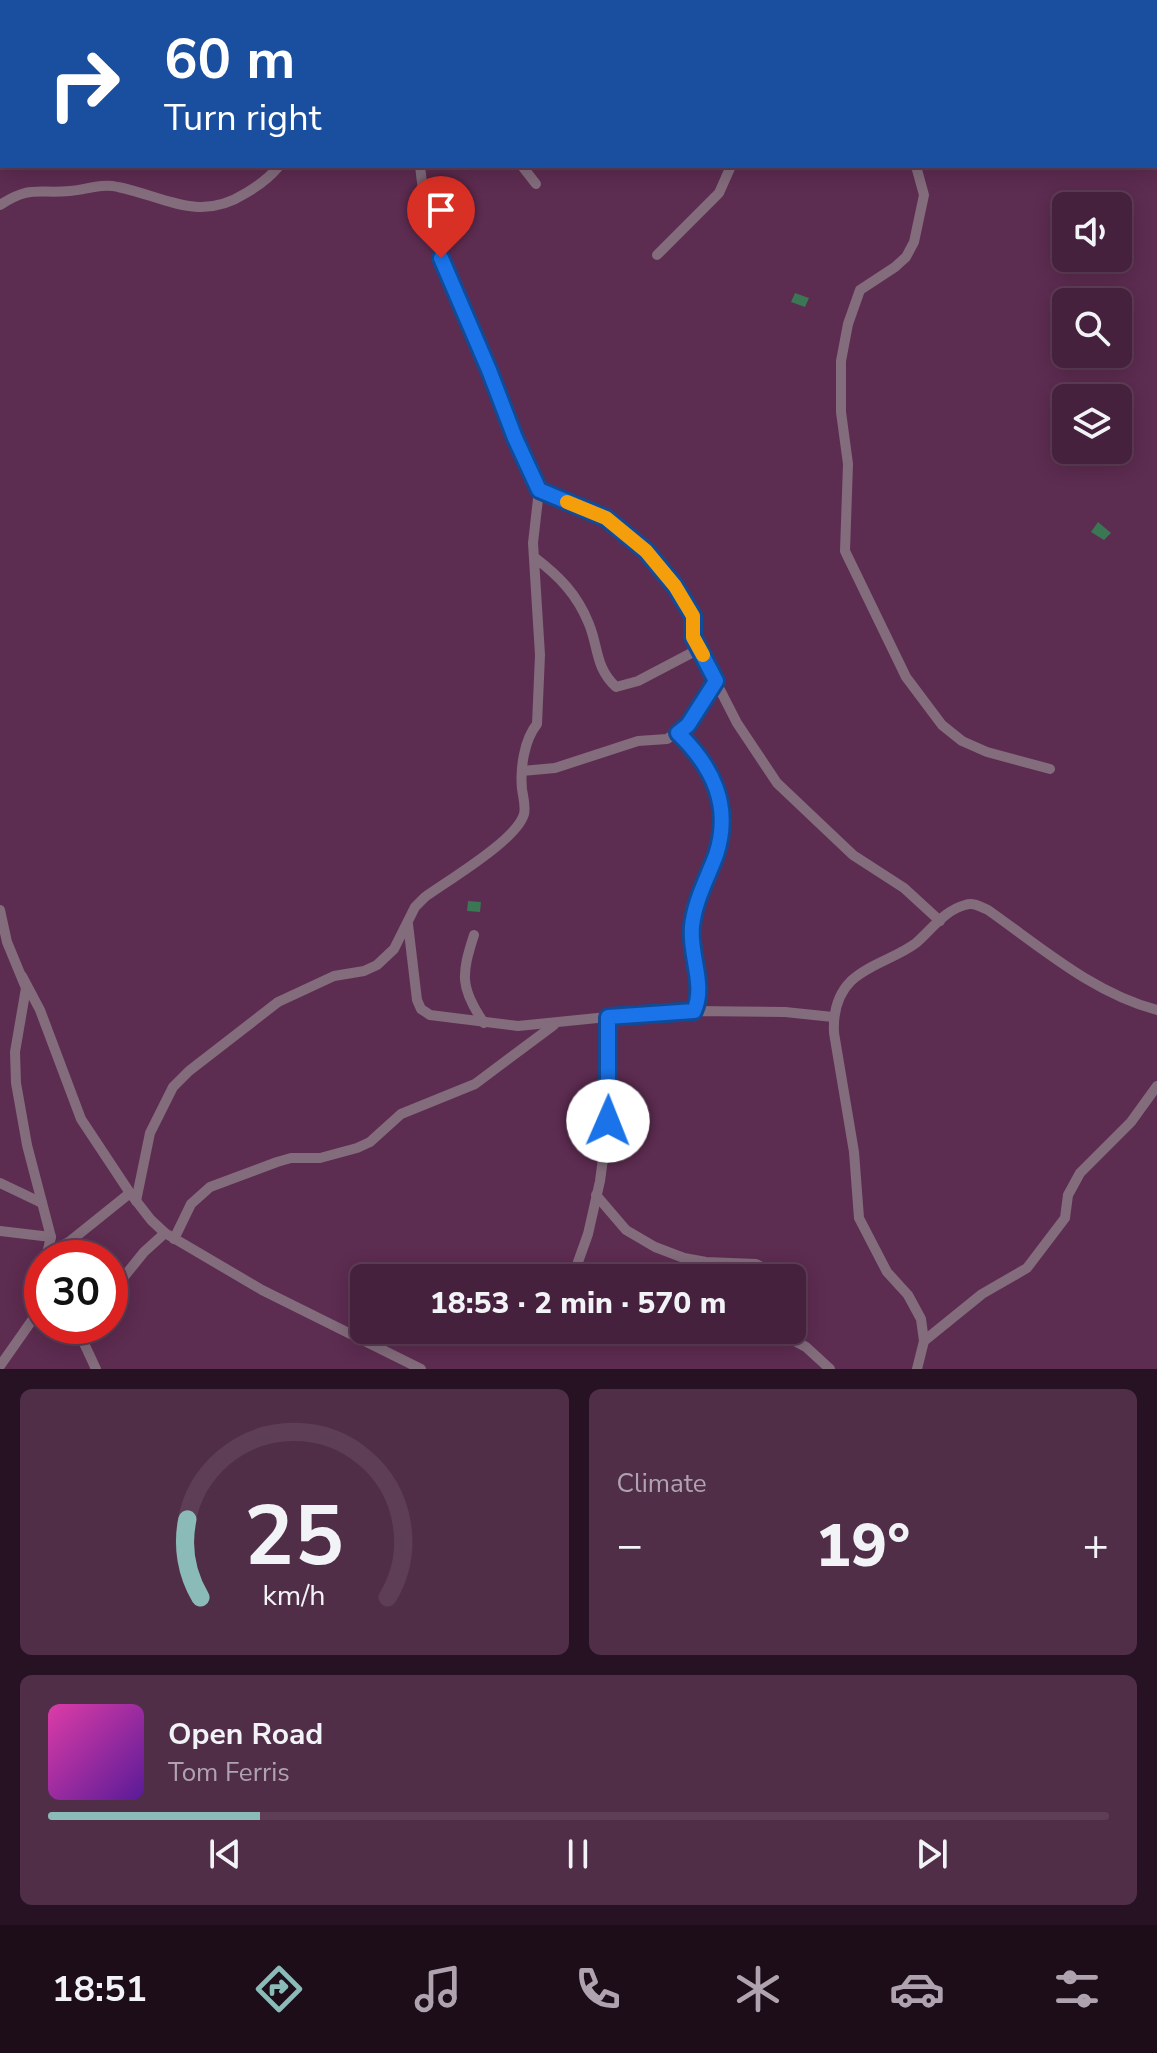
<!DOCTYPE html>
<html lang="en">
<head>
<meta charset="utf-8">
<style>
	body { margin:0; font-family:"Nunito Sans",sans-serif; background:#502e48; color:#f1f3f6; height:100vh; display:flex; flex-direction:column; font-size:30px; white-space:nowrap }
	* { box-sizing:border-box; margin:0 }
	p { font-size:26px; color:#b0a3b0 }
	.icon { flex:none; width:44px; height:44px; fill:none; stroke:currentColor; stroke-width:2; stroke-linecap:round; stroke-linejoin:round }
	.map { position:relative; height:1369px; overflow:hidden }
	.side { display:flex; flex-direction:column; gap:20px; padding:20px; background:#261222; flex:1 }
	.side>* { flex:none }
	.banner { position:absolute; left:0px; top:0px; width:1158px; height:168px; box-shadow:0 4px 20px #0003,0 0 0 2px #5e3e57; background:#1a4fa0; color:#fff; overflow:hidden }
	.controls { position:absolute; left:1052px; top:192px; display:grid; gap:16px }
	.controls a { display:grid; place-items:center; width:80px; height:80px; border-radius:12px; background:#46213d; box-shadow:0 4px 20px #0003,0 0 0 2px #5e3e57; font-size:40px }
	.speed { position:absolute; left:24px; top:1240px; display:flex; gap:16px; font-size:40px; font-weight:700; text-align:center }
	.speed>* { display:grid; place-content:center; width:104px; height:104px; border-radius:50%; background:#46213d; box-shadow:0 4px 20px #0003,0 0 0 2px #5e3e57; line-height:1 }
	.speed .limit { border:12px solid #d22; background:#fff; color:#111 }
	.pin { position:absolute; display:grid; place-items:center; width:68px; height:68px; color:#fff; margin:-82px -34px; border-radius:50% 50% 50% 0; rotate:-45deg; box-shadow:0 0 8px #0007 }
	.pin .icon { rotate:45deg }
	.me { position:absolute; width:88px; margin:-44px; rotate:1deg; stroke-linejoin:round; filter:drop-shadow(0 0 6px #0008) }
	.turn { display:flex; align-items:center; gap:28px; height:168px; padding:0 32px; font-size:36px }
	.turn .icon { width:104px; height:104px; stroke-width:2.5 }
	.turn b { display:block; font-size:56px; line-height:68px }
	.big { font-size:60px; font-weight:800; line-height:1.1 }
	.side .card { flex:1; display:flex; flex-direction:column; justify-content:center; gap:12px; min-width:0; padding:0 28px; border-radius:12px; background:#502e48 }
	.side .dial { align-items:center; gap:0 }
	.dial svg { height:208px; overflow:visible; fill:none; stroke:#5e3e57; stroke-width:7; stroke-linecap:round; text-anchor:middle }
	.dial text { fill:#f1f3f6; stroke:none }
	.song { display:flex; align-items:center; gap:24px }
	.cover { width:96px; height:96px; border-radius:12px; background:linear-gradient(135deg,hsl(320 70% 55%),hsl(270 70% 35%)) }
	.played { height:8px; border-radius:4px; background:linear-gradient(90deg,#8bbbb9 20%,#5e3e57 20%) }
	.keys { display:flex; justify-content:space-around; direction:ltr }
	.heat { display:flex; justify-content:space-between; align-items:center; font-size:44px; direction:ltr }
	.side .tiles { flex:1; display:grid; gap:20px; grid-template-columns:1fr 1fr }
	.card:last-child { grid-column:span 2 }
	.trip { position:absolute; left:350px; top:1264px; width:456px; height:80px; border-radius:12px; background:#46213d; box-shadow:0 4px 20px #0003,0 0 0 2px #5e3e57; font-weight:800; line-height:80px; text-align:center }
	.dock { display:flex; height:128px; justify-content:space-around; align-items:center; background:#1c0d18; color:#b0a3b0 }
	.dock .icon { width:56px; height:56px }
	.dock .active { color:#8bbbb9 }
	.dock b { font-size:36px; color:#f1f3f6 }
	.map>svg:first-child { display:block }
	.building { fill:#3b7655 }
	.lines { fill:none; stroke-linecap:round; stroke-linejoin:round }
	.street { stroke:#836c7c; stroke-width:10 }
	.secondary { stroke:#a7839c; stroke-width:14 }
	.route-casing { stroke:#114b97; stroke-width:20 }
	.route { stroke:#1a73e8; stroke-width:14 }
	.slow { stroke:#f59e0b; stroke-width:14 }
</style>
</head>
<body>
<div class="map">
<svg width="1157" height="1369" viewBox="0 0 1157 1369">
	<rect width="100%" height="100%" fill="#5d2c51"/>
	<g class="building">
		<polygon points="795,293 809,298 805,307 791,302"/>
		<polygon points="1098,522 1111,533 1104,540 1091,532"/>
		<polygon points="468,901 481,902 480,912 467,911"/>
	</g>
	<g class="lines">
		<g class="street">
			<polyline points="369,0 370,2"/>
			<polyline points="729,0 729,2"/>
			<polyline points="753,0 757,2"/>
			<polyline points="981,2 981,0"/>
			<polyline points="522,166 536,184"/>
			<polyline points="916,166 924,195 914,242 906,257 895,267 860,290 848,324 841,361 841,412 848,464 845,551 906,677 942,725 962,741 987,752 1050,769"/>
			<path d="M0 205C31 185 37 194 70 191 86 190 101 183 118 187 166 197 199 223 246 193 258 186 270 177 279 166"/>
			<polyline points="657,255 719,193 731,166"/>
			<polyline points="539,490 606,518 646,551 675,586 693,616 693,637 737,723 777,783 853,855 904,888 940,921"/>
			<path d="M534 557C559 576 577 594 589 624 599 649 595 667 616 687L638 681 699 649"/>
			<path d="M678 733C713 767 733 806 715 855 707 879 695 901 692 926 689 955 706 985 694 1011"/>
			<polyline points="522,771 555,768 638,741 667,739 688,725 716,681"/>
			<polyline points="0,910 7,942 26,988 15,1052 16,1083 27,1145 51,1237 46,1258"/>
			<polyline points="408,924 417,1000 421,1009 430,1015 518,1026 647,1013 694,1011 785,1012 833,1017"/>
			<path d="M474 935C461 975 460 988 484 1023"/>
			<polyline points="22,976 40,1010 81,1119 130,1193 151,1220 165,1233 262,1290 421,1369"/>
			<polyline points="0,1183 42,1203"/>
			<polyline points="596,1195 626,1230 655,1247 684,1258 706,1262 756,1264 762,1267 767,1278"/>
			<path d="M136 1201 150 1133 173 1087 189 1071 278 1002 334 976 364 971 377 965 394 949 415 907 425 897C447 881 517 840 524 814 526 806 523 797 522 789 520 769 524 740 537 724L540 655 533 543 539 490 515 438 489 370 451 287 424 199 420 166"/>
			<polyline points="0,1231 51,1237"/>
			<polyline points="174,1239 191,1204 210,1187 277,1162 291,1158 320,1158 357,1148 370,1142 401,1114 475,1084 554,1025"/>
			<polyline points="45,1255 69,1242 130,1193"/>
			<polyline points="586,1278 581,1274 578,1262 588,1234 600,1181 608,1121 608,1017"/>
			<polyline points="110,1294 144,1252 165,1233"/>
			<polyline points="76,1326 96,1369"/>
			<polyline points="780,1330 782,1334 806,1347 830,1369"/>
			<polyline points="924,1341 982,1294 1027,1268 1065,1218 1068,1195 1080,1173 1131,1122 1157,1086"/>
			<polyline points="0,1366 42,1306"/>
			<path d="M917 1369 924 1341 921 1319 908 1295 887 1272 859 1218 854 1152 834 1033C833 1013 837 995 851 981 869 964 896 958 916 943 931 930 945 910 965 905 974 902 981 907 988 910 1042 948 1093 993 1157 1010"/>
		</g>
		<g class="secondary">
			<polyline points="23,2 26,0"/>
			<polyline points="0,16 2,15"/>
		</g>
	</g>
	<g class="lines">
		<defs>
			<path id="route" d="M441 258 489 370 515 438 539 490 606 518 646 551 675 586 693 616V637L716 681 688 725 678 733C713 767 732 806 716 855 707 879 695 900 692 926 689 955 706 985 694 1011L608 1017V1121"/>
		</defs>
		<use href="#route" class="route-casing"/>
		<use href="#route" class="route"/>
		<polyline class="slow" points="567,502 606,518 646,551 675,586 693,616 693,637 703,655"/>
	</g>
</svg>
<div class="controls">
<a><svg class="icon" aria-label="sound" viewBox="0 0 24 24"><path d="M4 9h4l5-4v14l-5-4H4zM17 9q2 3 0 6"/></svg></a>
<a><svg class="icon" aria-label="search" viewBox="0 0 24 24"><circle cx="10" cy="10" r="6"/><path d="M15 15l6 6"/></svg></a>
<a><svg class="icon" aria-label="layers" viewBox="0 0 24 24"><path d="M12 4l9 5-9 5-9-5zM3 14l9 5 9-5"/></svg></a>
</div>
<div class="speed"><div class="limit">30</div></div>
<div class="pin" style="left:441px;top:258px;background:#d93025"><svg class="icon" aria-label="arrive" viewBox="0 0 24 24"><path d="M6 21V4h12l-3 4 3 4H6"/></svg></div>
<svg class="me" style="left:608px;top:1121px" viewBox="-20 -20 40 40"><circle r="19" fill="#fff"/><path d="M0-13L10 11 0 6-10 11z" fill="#1a73e8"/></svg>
<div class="trip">18:53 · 2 min · 570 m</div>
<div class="banner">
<div class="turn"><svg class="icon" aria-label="right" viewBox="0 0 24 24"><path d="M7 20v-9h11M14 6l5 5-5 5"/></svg><div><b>60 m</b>Turn right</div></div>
</div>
</div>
<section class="side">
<div class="tiles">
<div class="card dial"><svg viewBox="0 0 100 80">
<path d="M14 69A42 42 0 1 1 86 69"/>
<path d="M14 69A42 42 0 0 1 9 39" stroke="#8bbbb9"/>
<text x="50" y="56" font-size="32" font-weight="700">25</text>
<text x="50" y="72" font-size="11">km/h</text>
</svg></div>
<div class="card"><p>Climate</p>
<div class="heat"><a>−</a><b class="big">19°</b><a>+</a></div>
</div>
<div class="card">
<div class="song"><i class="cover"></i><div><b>Open Road</b><p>Tom Ferris</p></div></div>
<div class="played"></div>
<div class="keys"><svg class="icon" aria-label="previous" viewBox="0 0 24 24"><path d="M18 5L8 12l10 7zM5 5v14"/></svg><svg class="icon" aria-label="pause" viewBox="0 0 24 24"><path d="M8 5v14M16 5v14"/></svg><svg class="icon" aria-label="next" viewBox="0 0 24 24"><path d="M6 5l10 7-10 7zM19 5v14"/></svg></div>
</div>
</div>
</section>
<nav class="dock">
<b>18:51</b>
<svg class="icon active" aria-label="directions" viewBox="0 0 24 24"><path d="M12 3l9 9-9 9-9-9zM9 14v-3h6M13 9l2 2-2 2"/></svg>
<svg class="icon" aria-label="music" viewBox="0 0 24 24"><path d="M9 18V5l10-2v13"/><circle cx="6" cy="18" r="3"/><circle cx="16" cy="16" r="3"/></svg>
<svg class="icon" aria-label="phone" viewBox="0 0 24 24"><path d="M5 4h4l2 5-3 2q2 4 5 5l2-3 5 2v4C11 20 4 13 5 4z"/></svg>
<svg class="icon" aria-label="climate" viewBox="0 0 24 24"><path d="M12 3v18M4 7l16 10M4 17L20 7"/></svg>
<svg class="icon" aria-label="car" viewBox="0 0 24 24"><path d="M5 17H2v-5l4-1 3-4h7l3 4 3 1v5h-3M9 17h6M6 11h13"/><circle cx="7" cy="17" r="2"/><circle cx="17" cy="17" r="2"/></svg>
<svg class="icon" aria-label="filters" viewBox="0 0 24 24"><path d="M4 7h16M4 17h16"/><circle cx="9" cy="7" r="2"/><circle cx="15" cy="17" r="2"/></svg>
</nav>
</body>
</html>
